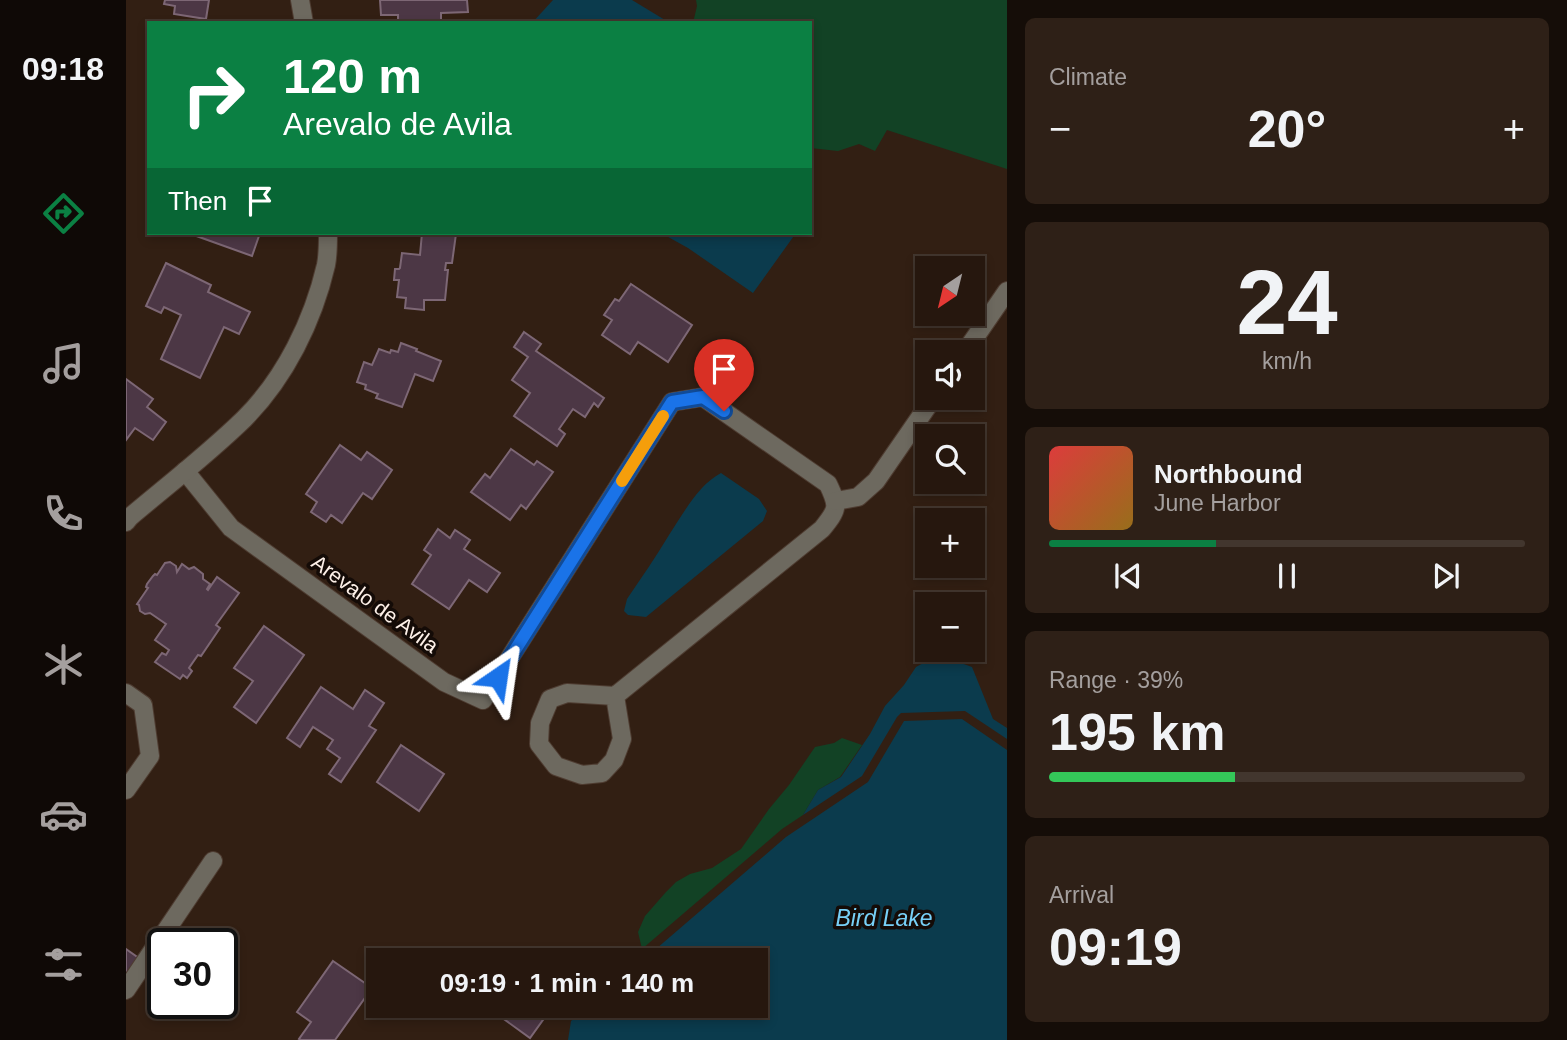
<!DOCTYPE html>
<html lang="en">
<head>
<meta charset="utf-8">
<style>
	body { margin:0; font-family:Helvetica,sans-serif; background:#2e2017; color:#f1f3f6; height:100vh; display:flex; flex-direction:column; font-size:26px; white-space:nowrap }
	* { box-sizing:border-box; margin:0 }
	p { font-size:23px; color:#a49f9e }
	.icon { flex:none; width:38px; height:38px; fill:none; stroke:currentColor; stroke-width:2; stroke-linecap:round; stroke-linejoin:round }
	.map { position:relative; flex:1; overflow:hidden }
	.drawer { display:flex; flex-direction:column; gap:18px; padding:18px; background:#150d08; width:560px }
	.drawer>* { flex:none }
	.guide { position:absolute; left:21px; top:21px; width:665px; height:214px; border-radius:0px; box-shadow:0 4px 10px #0003,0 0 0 2px #42362e; background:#0b8043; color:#fff; overflow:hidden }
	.needle { width:46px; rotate:215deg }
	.tools { position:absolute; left:789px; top:256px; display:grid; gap:14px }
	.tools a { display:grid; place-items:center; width:70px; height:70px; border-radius:0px; background:#26170e; box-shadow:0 4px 10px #0003,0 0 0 2px #42362e; font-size:35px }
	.speed { position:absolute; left:21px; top:928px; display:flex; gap:14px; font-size:35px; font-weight:700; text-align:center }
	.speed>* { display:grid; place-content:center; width:91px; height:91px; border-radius:50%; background:#26170e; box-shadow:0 4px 10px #0003,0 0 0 2px #42362e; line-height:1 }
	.speed .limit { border:4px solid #111; border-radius:10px; background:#fff; color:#111 }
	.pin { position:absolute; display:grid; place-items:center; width:60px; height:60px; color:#fff; margin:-72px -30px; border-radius:50% 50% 50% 0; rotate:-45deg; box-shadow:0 0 7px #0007 }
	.pin .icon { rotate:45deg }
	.me { position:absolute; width:77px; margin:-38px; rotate:32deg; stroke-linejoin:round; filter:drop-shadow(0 0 5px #0008) }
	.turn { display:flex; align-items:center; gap:24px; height:147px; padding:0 21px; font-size:32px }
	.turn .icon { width:91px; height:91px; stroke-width:2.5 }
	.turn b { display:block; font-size:49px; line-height:60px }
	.then { display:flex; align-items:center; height:66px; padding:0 21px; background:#0003; gap:14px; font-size:26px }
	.big { font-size:52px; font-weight:700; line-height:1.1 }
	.drawer .card { flex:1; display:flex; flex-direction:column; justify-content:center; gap:10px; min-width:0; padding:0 24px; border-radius:10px; background:#2e2017 }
	.drawer .dial { align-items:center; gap:0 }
	.dial b { font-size:91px; line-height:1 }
	.song { display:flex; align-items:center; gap:21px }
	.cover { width:84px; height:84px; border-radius:10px; background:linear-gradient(135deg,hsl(0 70% 55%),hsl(40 70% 35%)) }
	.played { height:7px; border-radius:4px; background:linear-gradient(90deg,#0b8043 35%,#42362e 35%) }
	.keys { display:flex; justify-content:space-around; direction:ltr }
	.heat { display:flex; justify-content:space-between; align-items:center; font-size:38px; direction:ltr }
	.charge { height:10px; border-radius:5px; background:linear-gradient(90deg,#34c759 39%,#42362e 0) }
	.trip { position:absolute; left:240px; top:948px; width:402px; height:70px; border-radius:0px; background:#26170e; box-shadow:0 4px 10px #0003,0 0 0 2px #42362e; font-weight:700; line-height:70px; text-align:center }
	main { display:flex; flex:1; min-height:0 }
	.dock { display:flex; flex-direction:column; width:126px; justify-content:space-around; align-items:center; background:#0f0906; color:#a49f9e }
	.dock .icon { width:49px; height:49px }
	.dock .current { color:#0b8043 }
	.dock b { font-size:32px; color:#f1f3f6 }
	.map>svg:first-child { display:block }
	.green { fill:#124225 }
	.water { fill:#0b3b4d }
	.building { fill:#4c3745; stroke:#7d6775; stroke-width:2 }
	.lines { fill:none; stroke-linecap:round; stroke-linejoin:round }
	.minor-casing { stroke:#4e3c31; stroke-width:20 }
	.minor { stroke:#6d695f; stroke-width:18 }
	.route-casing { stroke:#114b97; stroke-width:18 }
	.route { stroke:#1a73e8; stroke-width:12 }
	.slow { stroke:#f59e0b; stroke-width:12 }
	.labels { text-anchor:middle; stroke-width:7; stroke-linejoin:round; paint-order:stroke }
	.street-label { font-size:21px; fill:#fdf0e8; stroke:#140b07 }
	.water-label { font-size:23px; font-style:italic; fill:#77d0f7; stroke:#140b07 }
</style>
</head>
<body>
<main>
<nav class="dock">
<b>09:18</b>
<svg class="icon current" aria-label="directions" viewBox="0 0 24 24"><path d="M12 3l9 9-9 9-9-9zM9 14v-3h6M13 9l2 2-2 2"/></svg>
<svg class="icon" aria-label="music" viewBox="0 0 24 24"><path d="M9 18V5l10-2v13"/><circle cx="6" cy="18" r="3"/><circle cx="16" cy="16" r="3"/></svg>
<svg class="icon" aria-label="phone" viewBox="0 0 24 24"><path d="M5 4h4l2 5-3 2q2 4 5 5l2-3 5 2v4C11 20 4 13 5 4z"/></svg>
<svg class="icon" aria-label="climate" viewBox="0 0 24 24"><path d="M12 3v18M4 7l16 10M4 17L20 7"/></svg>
<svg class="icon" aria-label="car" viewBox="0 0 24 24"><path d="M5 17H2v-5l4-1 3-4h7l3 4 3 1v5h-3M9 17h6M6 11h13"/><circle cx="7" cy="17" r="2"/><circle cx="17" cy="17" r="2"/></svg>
<svg class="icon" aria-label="filters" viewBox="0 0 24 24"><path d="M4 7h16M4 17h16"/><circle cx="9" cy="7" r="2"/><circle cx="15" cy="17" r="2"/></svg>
</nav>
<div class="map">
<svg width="881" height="1040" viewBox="0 0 881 1040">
	<rect width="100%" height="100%" fill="#321f13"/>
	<g class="green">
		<polygon points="570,0 881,0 881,169 761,130 749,151 733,144 712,151 684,148 684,23 567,23 571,6"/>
		<polygon points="716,738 736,745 714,777 692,790 677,815 656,829 516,949 512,932 519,916 540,892 550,882 564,874 586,868 615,849 643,809 663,785 689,747 708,743"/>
	</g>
	<g class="water">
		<polygon points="427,0 506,0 539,20 538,23 406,23"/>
		<polygon points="535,233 670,233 627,293 562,248"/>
		<path d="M595 473 633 499 641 511 637 521 520 617 502 615 498 611 501 599C515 578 530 557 543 535 557 514 572 485 595 473Z"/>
		<path d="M810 656C822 660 834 662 846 667L867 719 881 728V739L839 711 775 713 771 717 736 776 677 815 692 790 715 777 744 734 759 706 778 685 790 667Z"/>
		<polygon points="836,719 881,750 881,1040 442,1040 445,1021 463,1006 630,1006 630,961 516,961 660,837 742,782 778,721"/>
	</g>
	<g class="building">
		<polygon points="39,0 83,0 80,19 48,14 49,6 38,4"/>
		<polygon points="254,0 341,0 342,12 315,13 315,23 272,23 272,15 255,15"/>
		<polygon points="62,233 134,233 126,256"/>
		<polygon points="296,233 330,234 326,263 320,263 319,270 322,270 319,300 298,300 298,310 279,308 280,298 271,297 273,280 268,280 269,269 273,269 274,268 276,253 294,255"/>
		<polygon points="40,263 85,285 82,292 124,312 113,334 98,327 74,378 35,359 55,315 38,307 35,313 20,306"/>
		<polygon points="505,284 566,325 542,362 512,342 504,354 476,335 486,320 478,315 489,299 493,301"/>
		<polygon points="398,332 415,344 410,351 478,398 472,407 468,403 459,417 447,409 433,429 439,434 431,446 388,416 404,393 386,380 402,357 388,347"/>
		<polygon points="275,343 291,349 290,351 315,361 307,381 289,374 276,407 250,398 252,394 239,389 240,385 231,382 238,362 246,365 253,349 264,353 265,350 272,352"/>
		<polygon points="0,379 27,399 21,407 40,422 27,440 9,428 0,440"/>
		<polygon points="214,445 235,460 241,452 266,470 246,499 237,493 216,523 205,515 200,522 185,512 191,502 180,494"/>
		<polygon points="385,449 408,465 411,461 427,472 400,509 395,505 384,520 345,492 359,474 364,478"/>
		<polygon points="312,529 324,538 329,530 344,540 338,549 374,573 361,592 343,580 323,609 286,584 305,555 298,550"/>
		<polygon points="44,562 50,566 51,572 56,564 63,569 68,567 77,574 77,579 84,584 81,589 82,590 91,577 113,593 90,625 94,628 75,656 72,655 63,668 66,671 61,678 57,675 54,679 29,662 36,653 40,655 43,650 29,640 40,624 24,613 19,614 14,611 13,605 11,604 22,588 20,587 21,584 27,576 29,574 31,575 39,563"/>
		<polygon points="138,626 178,655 130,723 108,707 127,681 108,668"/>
		<polygon points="195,687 227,709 239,690 258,703 243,726 250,730 215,782 203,774 214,758 201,749 207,740 187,727 174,747 161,738"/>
		<polygon points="275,745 318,774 293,811 251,782"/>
		<polygon points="0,949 17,961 0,985"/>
		<polygon points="207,961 246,988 209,1040 175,1040 173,1039 185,1022 171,1012"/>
		<polygon points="373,1006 427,1006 404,1038 368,1012"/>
	</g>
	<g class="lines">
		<defs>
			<g id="minor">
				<polyline points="174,0 178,23"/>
				<polyline points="839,352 881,291"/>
				<path d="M59 471 105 528 318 682 357 700 546 402 577 397 702 484C713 507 712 509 696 529L489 696 496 739 488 760 476 773 456 775 430 766 413 744 414 723 424 699 441 693 489 696"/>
				<polyline points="710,501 732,497 750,481 808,397"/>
				<path d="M0 522 4 517C42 485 82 454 118 419 159 378 187 321 200 265 202 255 202 243 202 233"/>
				<polyline points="0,693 17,705 24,756 0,790"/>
				<polyline points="0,990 87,861"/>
			</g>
		</defs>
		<use href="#minor" class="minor-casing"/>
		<use href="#minor" class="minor"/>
	</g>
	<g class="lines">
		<defs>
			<polyline id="route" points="372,677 546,402 577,397 598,411"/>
		</defs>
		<use href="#route" class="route-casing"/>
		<use href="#route" class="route"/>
		<polyline class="slow" points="496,481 537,416"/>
	</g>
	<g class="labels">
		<g class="street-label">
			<text transform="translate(249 604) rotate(36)" y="7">Arevalo de Avila</text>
		</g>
		<g class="water-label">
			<text x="758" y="926">Bird Lake</text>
		</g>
	</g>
</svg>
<div class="tools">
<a><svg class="needle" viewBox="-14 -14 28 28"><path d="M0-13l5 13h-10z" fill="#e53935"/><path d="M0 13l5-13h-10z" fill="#a49f9e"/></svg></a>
<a><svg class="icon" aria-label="sound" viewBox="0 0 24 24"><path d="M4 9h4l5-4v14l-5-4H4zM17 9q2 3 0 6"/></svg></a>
<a><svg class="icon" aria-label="search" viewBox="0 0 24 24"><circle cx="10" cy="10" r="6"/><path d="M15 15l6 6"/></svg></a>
<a>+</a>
<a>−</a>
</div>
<div class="speed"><div class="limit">30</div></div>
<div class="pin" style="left:598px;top:411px;background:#d93025"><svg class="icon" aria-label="arrive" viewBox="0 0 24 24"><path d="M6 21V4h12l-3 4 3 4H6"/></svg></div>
<svg class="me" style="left:372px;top:677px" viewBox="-20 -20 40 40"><path d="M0-17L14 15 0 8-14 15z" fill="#1a73e8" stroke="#fff" stroke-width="4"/></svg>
<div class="trip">09:19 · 1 min · 140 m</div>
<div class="guide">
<div class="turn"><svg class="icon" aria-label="right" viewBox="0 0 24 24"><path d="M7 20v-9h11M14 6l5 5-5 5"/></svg><div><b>120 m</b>Arevalo de Avila</div></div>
<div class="then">Then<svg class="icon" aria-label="arrive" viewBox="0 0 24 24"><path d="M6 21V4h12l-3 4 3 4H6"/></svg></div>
</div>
</div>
<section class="drawer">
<div class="card"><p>Climate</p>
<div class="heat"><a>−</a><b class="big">20°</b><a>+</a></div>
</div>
<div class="card dial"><b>24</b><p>km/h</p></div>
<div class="card">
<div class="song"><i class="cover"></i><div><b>Northbound</b><p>June Harbor</p></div></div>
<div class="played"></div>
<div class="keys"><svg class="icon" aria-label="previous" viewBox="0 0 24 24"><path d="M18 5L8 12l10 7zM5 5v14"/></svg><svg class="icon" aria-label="pause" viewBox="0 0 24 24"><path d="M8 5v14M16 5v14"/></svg><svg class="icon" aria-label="next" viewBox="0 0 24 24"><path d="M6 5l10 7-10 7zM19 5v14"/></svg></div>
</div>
<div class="card"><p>Range · 39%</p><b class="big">195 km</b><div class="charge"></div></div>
<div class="card"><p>Arrival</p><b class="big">09:19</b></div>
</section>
</main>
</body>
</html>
